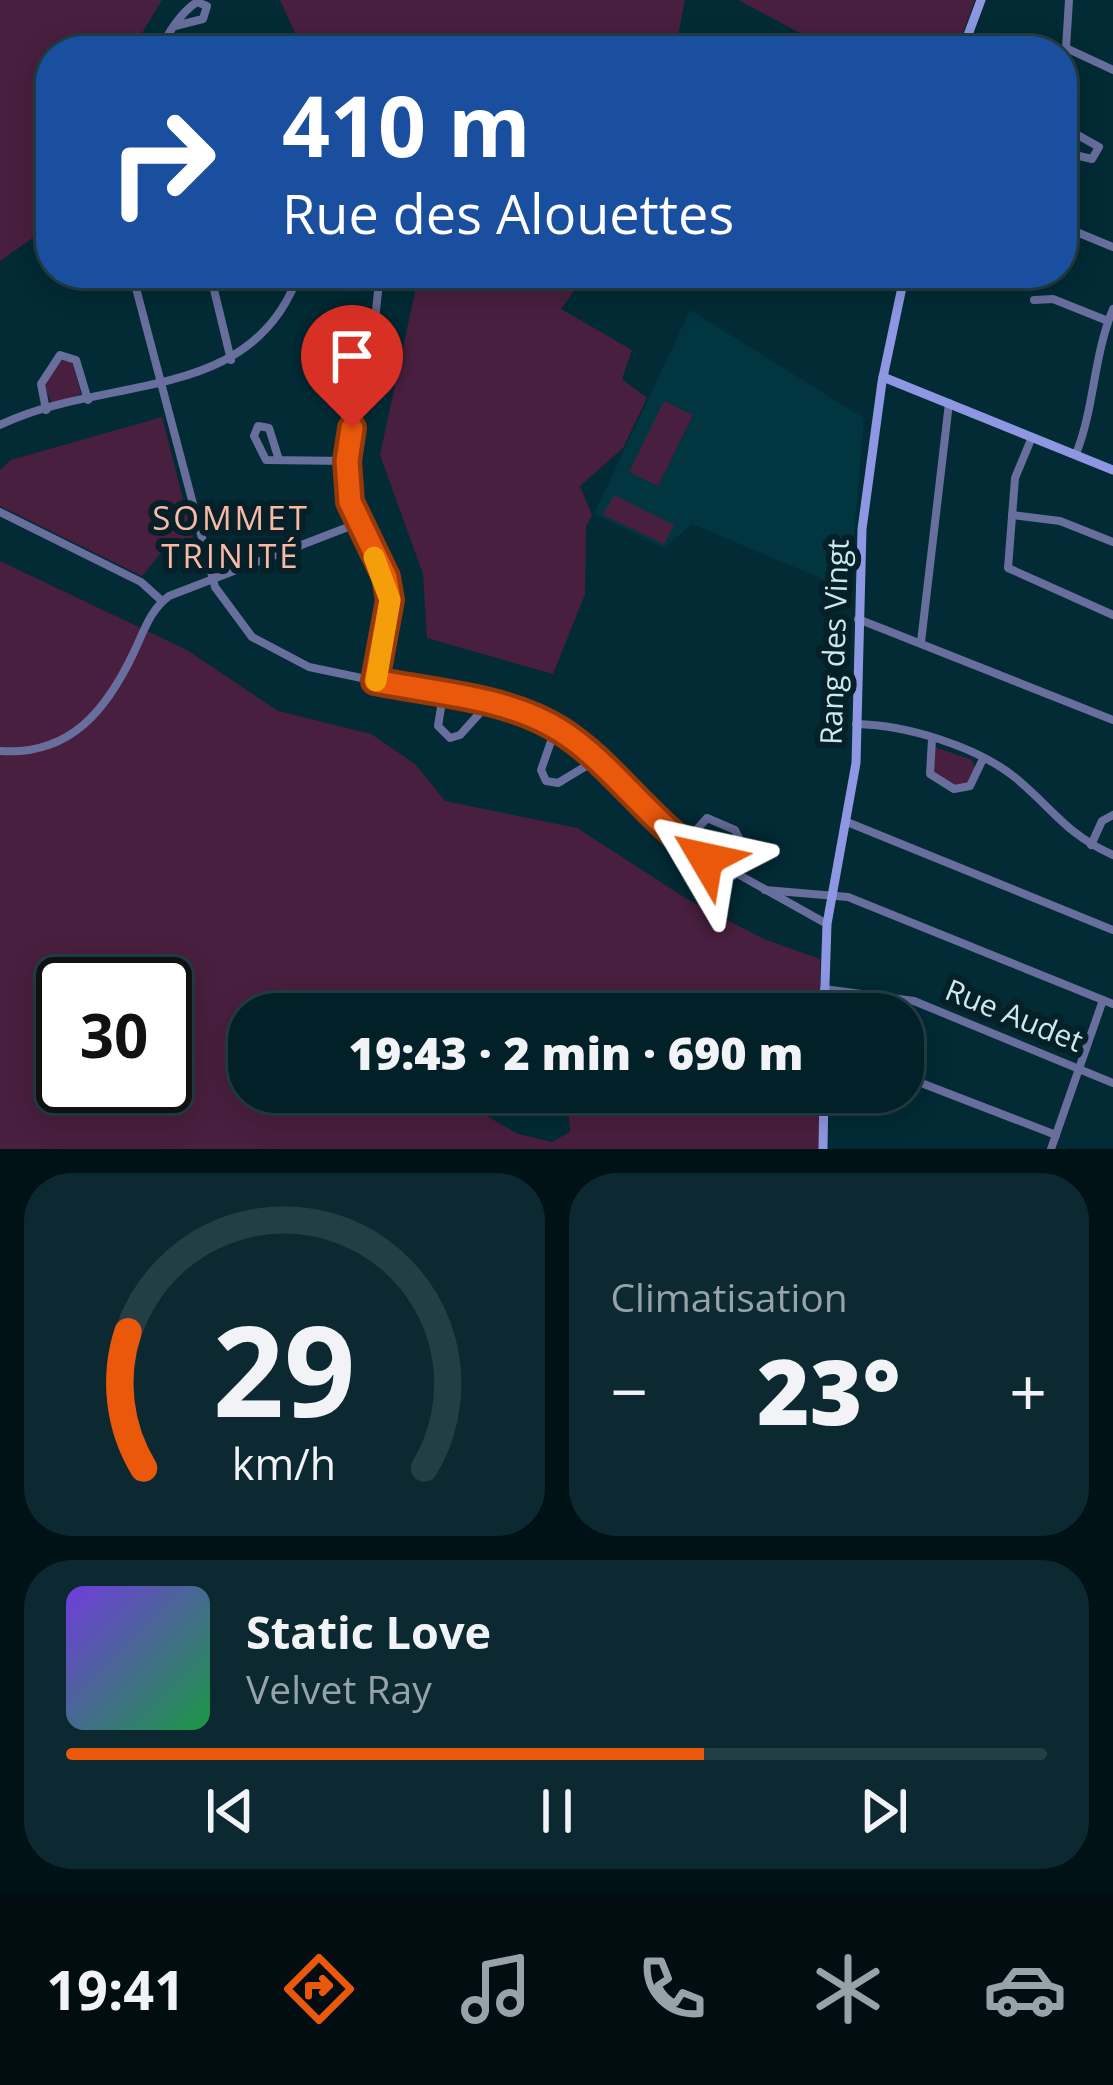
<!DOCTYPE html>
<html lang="fr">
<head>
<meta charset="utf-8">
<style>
	body { margin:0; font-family:"Open Sans",sans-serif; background:#0c2830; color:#f1f3f6; height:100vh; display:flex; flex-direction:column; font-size:45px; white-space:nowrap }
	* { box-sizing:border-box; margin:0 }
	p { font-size:39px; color:#96a3a8 }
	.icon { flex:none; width:66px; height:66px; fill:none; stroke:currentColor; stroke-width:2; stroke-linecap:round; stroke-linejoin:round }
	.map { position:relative; height:1149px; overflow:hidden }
	.side { display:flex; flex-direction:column; gap:24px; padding:24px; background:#011216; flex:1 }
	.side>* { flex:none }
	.hud { position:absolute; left:36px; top:36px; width:1041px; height:252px; border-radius:48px; box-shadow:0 6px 30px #0003,0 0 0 3px #233e45; background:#1a4fa0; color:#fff; overflow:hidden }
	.speed { position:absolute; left:36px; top:957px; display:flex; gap:24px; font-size:60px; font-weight:700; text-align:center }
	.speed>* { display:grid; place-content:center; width:156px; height:156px; border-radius:50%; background:#022028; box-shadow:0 6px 30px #0003,0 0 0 3px #233e45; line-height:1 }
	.speed .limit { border:6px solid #111; border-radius:18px; background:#fff; color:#111 }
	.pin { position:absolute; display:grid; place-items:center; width:102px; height:102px; color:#fff; margin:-123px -51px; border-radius:50% 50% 50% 0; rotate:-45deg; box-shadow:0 0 12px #0007 }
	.pin .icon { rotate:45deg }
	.me { position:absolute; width:132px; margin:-66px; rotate:306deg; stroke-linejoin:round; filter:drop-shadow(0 0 9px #0008) }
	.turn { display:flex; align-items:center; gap:42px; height:252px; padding:0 48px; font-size:54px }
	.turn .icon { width:156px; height:156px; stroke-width:2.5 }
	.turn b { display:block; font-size:84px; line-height:102px }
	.big { font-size:90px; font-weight:800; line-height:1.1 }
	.side .card { flex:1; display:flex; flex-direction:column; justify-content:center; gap:18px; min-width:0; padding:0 42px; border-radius:48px; background:#0c2830 }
	.side .dial { align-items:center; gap:0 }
	.dial svg { height:312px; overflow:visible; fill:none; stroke:#233e45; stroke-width:7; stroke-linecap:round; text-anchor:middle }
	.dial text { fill:#f1f3f6; stroke:none }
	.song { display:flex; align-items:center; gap:36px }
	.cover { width:144px; height:144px; border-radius:18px; background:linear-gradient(135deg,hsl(260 70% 55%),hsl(140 70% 35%)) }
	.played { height:12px; border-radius:6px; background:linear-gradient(90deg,#ea580c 65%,#233e45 65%) }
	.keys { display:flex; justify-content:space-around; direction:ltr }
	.heat { display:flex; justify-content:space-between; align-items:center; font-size:66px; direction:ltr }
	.side .tiles { flex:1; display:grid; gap:24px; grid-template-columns:1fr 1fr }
	.card:last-child { grid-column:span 2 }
	.trip { position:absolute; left:228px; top:993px; width:696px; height:120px; border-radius:48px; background:#022028; box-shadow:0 6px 30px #0003,0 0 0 3px #233e45; font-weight:800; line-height:120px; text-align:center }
	.menu { display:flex; height:192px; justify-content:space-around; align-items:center; background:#010d10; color:#96a3a8 }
	.menu .icon { width:84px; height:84px }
	.menu .current { color:#ea580c }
	.menu b { font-size:54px; color:#f1f3f6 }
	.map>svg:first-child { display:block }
	.built { fill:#013641 }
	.green { fill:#491f3f; fill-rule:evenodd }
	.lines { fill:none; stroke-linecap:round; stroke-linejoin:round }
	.street { stroke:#686f9d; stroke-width:8 }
	.secondary { stroke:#8e98e2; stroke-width:9 }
	.route-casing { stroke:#983908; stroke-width:30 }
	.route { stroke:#ea580c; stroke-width:21 }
	.slow { stroke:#f59e0b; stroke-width:21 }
	.labels { text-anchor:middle; stroke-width:12; stroke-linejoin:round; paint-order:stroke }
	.street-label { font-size:30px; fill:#cee8ef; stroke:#062027 }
	.neighbourhood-label { font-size:33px; letter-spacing:3px; fill:#fab9a6; stroke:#062027 }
</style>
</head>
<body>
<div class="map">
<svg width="1113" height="1149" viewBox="0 0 1113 1149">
	<rect width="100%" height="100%" fill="#022b35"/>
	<polygon class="built" points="690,310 864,418 849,590 692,524 664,548 594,514"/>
	<g class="green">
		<polygon points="0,0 162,0 131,51 51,51 51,225 0,261"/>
		<polygon points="280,0 685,0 675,51 368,51 357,44 340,51 303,51"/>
		<polygon points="738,0 975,0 956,51 834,51"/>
		<polygon points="419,273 587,273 561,309 632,350 622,379 647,398 623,448 580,486 592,515 586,527 585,594 553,674 427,638 423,574 380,455"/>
		<polygon points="67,359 73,364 81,394 52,404 44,386 56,363"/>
		<polygon points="664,401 693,415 658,486 629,472"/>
		<polygon points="162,417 193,538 164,549 142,576 0,506 0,470 11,460"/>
		<polygon points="614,495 674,525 664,544 603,515"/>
		<path d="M0 561 187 650 278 711 371 734 415 764 445 801 577 828 687 899 764 939 820 959V1014H499L479 1004 469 1014H249V1092H473L480 1112 518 1134 552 1142 570 1132 567 1092H820L819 1149H0ZM63 984H165V1086H63Z"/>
		<polygon points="935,747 972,760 975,768 968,783 956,786 932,772"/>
	</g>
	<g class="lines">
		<g class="street">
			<polyline points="1069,0 1066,48 1113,70"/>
			<path d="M160 51C167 34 181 12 197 2L207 6 203 19 175 26"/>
			<polyline points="249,51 257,45 266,51"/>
			<polyline points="1062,134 1074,133 1099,147 1092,159 1062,152"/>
			<polyline points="1062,226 1113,247"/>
			<polyline points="132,273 215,587 252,637 309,667 510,709 547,723 579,744 684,844 827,924"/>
			<polyline points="210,273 231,360"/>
			<polyline points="1034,300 1053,299 1108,321"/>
			<polyline points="46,410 41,384 60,355 76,360 88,400"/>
			<path d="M0 425C105 374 253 406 299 273"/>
			<polyline points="1032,437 1015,478 1008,568 1113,615"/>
			<path d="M1076 454C1095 406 1093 357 1113 309"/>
			<polyline points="279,460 269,428 258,426 254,436 266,460 268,460 347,461"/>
			<polyline points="0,512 141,582 162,601"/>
			<polyline points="1012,515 1060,521 1113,542"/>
			<polyline points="858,619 1113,720"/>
			<polyline points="921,642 949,403"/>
			<polyline points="375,681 389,591 352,513 347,461 370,367 380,273"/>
			<polyline points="443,695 438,726 450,738 460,735 488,704"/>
			<path d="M856 724C906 725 977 746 1017 779 1054 810 1066 834 1113 855"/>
			<polyline points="556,727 541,770 546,781 558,783 596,760"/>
			<polyline points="932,739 930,774 954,789 970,786 982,761"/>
			<path d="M0 751C71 756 107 709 134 652 144 631 150 610 169 596L356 524"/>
			<polyline points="847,822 1113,930"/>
			<polyline points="684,844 707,818 735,830 740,840 733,876"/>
			<polyline points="1091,845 1102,821 1113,815"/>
			<polyline points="765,890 848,897 1113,1004"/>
			<polyline points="824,989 914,1001 1113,1083"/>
			<polyline points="903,1076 1056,1135"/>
			<polyline points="1051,1149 1103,1000"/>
		</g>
		<g class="secondary">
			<polyline points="962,51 981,0"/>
			<polyline points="883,377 1113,470"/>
			<polyline points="824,1014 827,924 856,763 862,529 882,382 905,273"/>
			<polyline points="823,1149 824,1092"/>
		</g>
	</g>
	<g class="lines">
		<defs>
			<path id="route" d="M352 428 347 461 350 502 386 577 390 600 375 681C435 693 508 697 561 731 613 764 648 821 706 859"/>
		</defs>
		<use href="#route" class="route-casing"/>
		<use href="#route" class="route"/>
		<polyline class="slow" points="374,557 390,600 376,681"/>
	</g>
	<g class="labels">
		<g class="street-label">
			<text transform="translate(835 642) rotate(-88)" y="10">Rang des Vingt</text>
			<text transform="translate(1014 1016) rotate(22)" y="10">Rue Audet</text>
		</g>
		<g class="neighbourhood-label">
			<text x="231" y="530">SOMMET<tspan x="231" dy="38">TRINITÉ</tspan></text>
		</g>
	</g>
</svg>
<div class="speed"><div class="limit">30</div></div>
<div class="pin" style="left:352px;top:428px;background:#d93025"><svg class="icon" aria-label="arrive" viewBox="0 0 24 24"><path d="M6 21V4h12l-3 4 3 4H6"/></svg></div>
<svg class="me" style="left:706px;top:859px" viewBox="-20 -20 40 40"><path d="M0-17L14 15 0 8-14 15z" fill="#ea580c" stroke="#fff" stroke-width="4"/></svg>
<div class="trip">19:43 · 2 min · 690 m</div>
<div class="hud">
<div class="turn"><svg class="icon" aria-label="right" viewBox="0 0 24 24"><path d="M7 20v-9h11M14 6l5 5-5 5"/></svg><div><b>410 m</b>Rue des Alouettes</div></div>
</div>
</div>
<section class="side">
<div class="tiles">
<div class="card dial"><svg viewBox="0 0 100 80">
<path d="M14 69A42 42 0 1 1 86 69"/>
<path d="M14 69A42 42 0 0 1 10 34" stroke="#ea580c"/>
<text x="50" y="56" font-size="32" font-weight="700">29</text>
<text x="50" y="72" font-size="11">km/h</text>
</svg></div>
<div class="card"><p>Climatisation</p>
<div class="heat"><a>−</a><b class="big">23°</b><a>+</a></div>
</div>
<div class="card">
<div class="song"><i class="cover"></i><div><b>Static Love</b><p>Velvet Ray</p></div></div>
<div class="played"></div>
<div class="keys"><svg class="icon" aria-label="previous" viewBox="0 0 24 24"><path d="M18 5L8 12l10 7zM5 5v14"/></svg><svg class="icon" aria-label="pause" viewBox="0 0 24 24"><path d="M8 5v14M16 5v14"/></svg><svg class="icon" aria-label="next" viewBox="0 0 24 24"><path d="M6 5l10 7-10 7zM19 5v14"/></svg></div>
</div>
</div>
</section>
<nav class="menu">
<b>19:41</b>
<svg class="icon current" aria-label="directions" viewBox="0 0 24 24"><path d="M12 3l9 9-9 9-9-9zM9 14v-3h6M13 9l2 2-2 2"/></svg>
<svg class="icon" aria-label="music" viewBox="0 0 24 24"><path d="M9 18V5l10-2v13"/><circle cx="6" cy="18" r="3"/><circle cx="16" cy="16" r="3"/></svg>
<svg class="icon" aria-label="phone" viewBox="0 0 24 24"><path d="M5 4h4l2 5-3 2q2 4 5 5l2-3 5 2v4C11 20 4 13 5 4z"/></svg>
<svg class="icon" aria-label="climate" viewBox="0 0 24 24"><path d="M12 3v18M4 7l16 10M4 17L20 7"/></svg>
<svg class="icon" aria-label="car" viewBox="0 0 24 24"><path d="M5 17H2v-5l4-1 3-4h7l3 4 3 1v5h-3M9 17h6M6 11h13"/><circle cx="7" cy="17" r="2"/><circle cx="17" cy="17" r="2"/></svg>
</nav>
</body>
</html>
